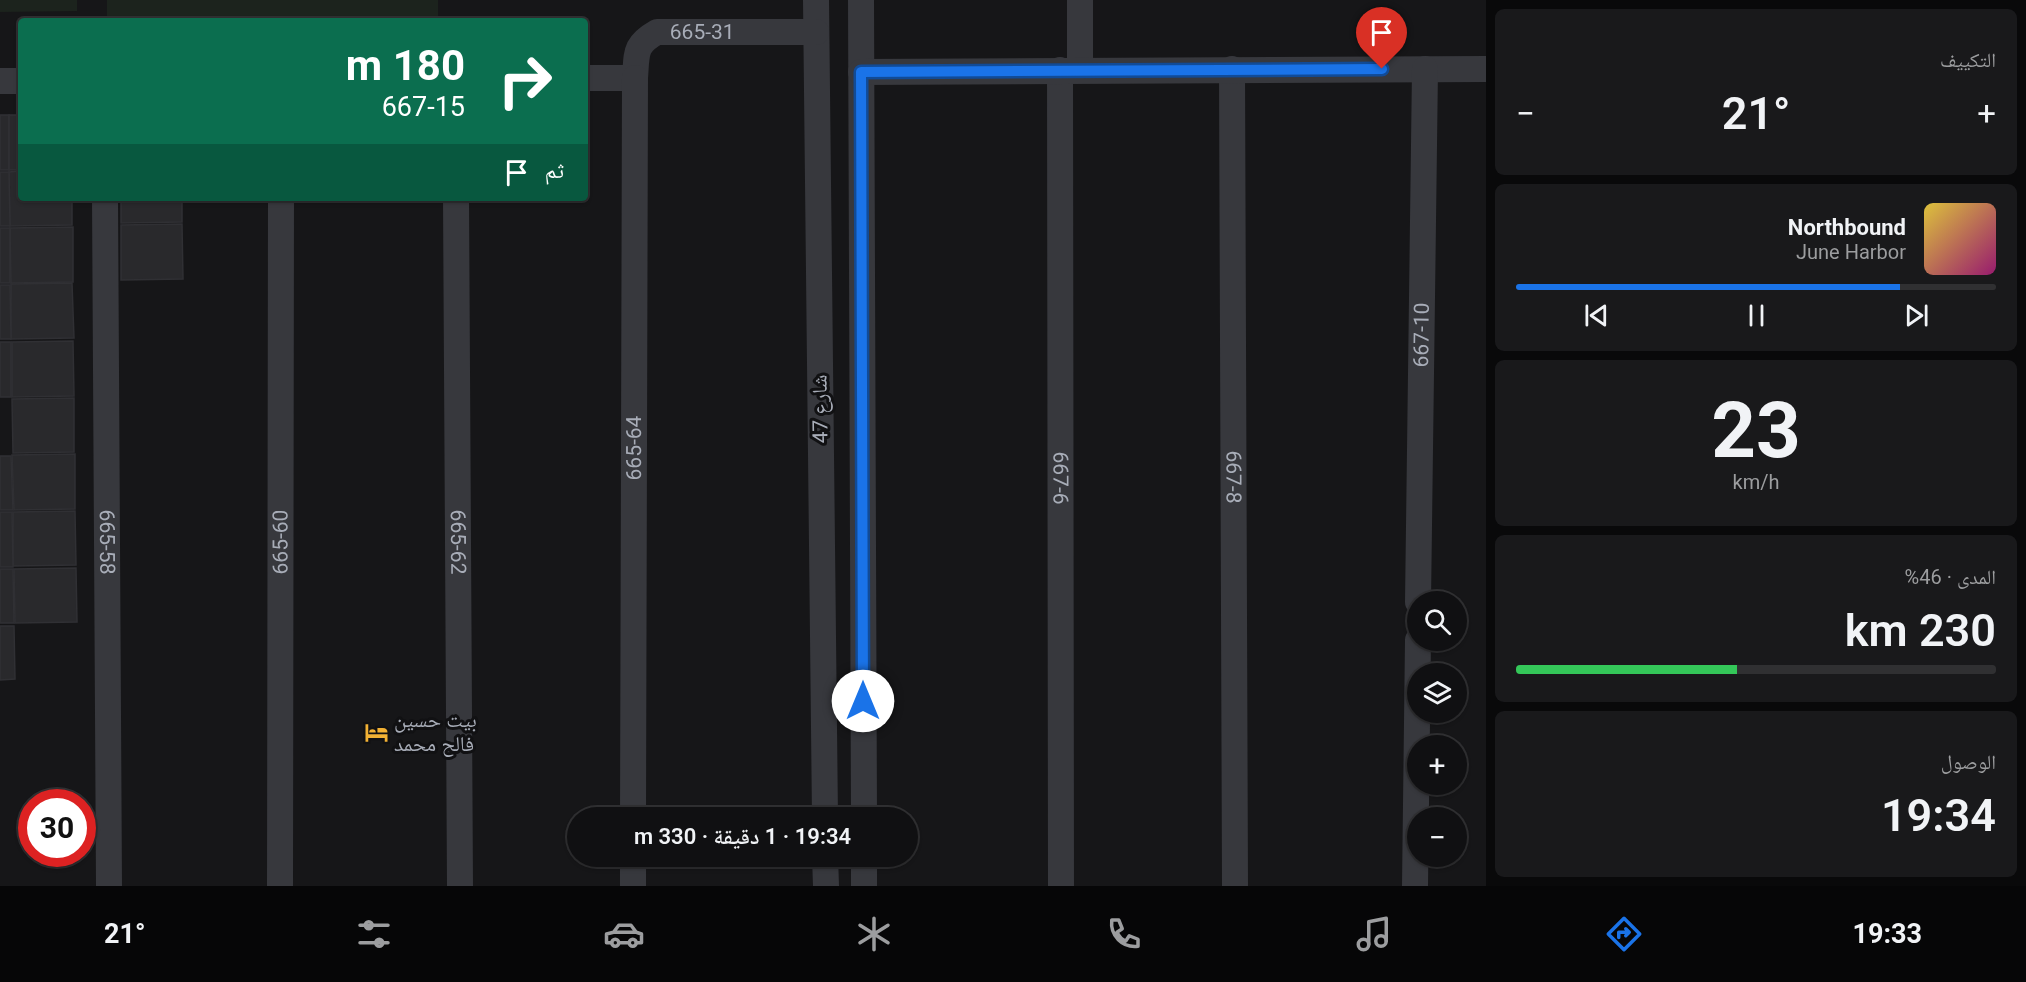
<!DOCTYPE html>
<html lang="ar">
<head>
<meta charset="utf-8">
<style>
	body { margin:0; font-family:Roboto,"Noto Naskh Arabic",sans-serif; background:#19191b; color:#f1f3f6; direction:rtl; height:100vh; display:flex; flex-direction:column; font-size:22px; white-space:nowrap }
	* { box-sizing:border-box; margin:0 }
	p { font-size:20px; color:#9c9d9f }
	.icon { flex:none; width:33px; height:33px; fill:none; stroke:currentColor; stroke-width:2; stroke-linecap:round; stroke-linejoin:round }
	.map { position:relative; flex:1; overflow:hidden; direction:ltr }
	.drawer { display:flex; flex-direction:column; gap:9px; padding:9px; background:#09090a; width:540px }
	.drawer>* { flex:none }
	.top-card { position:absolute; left:18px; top:18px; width:570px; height:183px; border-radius:6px; box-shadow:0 2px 4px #0004,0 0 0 2px #303032; direction:rtl; background:#0b6e4f; color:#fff; overflow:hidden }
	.buttons { position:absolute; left:1407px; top:591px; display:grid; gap:12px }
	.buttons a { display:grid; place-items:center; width:60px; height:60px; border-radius:50%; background:#101012; box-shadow:0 2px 4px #0004,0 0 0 2px #303032; font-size:30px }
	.speed { position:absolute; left:18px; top:789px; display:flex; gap:12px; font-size:30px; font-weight:700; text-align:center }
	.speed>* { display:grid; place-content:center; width:78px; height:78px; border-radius:50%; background:#101012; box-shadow:0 2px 4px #0004,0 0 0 2px #303032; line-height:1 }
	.speed .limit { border:9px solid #d22; background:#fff; color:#111 }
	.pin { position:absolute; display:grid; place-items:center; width:51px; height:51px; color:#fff; margin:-62px -26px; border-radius:50% 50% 50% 0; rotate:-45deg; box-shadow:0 0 6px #0007 }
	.pin .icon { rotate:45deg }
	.me { position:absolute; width:66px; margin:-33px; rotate:0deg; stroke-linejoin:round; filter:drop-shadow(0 0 4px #0008) }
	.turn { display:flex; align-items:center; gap:21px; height:126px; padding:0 24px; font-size:27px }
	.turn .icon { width:78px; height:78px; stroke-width:2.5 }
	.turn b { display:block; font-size:42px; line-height:51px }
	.then { display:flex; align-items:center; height:57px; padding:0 24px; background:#0003; gap:12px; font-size:22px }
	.big { font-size:45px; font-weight:600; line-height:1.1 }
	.drawer .widget { flex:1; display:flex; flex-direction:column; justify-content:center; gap:9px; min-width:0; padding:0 21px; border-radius:9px; background:#19191b }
	.drawer .dial { align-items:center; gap:0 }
	.dial b { font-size:78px; line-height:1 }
	.song { display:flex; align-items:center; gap:18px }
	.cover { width:72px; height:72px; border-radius:9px; background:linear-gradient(135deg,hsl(50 70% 55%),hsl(320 70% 35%)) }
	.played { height:6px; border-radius:3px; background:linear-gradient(90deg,#1a73e8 80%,#303032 80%) }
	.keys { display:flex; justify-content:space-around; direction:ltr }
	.heat { display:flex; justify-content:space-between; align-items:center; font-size:33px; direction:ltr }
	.charge { height:9px; border-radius:4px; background:linear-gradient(90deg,#34c759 46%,#303032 0) }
	.trip { position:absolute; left:567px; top:807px; width:351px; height:60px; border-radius:30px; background:#101012; box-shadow:0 2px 4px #0004,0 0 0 2px #303032; font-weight:600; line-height:60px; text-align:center; direction:rtl }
	.menu { display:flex; height:96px; justify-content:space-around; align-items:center; background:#060607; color:#9c9d9f }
	.menu .icon { width:42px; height:42px }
	.menu .current { color:#1a73e8 }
	.menu b { font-size:27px; color:#f1f3f6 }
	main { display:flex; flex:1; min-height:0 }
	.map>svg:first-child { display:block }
	.green { fill:#1c231d }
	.building { fill:#29292c; stroke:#303034; stroke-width:1.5 }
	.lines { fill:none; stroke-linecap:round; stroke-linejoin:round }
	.minor { stroke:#37383d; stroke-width:26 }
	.route-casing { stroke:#114b97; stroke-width:15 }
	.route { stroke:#1a73e8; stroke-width:10 }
	.labels { text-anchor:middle; stroke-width:6; stroke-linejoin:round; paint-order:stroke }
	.street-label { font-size:21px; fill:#a8adb8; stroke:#111113 }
	.poi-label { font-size:21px; fill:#a8adb8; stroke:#111113; text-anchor:start }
</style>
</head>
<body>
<main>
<section class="drawer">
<div class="widget"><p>التكييف</p>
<div class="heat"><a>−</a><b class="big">21°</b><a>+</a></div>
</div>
<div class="widget">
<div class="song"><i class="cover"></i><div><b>Northbound</b><p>June Harbor</p></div></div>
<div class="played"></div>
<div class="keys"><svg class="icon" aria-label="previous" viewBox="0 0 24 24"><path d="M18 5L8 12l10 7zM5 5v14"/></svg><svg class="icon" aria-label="pause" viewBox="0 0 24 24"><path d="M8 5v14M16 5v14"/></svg><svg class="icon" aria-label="next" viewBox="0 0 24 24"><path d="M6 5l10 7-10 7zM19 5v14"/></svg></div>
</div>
<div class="widget dial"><b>23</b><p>km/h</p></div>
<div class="widget"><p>المدى · 46%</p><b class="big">230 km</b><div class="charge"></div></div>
<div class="widget"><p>الوصول</p><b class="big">19:34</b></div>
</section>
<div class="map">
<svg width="1486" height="886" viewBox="0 0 1486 886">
	<rect width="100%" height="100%" fill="#161618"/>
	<g class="green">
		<polygon points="0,0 77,0 77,11 0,12"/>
		<rect x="107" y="0" width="331" height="21"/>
	</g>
	<g class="building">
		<rect x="0" y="115" width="9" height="55"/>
		<rect x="9" y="115" width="12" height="55"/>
		<polygon points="21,171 21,198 72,198 72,225 10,226 9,172"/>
		<polygon points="0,172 9,172 10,226 0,226"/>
		<polygon points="121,198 182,198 182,222 121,223"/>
		<polygon points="182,224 183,279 121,280 121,225"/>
		<polygon points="73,227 73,282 11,283 10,228"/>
		<rect x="0" y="228" width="10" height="55"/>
		<polygon points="72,283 74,338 11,339 11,284"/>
		<polygon points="0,285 10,285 11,339 0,339"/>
		<polygon points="73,341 74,396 12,397 12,342"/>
		<rect x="0" y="342" width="11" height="55"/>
		<polygon points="74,398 74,452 13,453 12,399"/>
		<polygon points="75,454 75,509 14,510 12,455"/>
		<polygon points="0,456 11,456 13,510 0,510"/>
		<polygon points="75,511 76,565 13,566 13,512"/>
		<polygon points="0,512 12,512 13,567 0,567"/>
		<polygon points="76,568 77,622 15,623 14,569"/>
		<polygon points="0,569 13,569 14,623 0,623"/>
		<polygon points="0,626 14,626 15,679 0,680"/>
	</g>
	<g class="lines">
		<g class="minor">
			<polyline points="816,0 825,818"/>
			<polyline points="861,0 864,818"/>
			<path id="s1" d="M1232 69 1235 886"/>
			<path id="s2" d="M1060 70 1061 886"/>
			<polyline points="1080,70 1080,0"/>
			<polyline points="861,72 1486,69"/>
			<path id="s3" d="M585 78H635C637 53 634 45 657 32H816"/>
			<polyline points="0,81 21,81"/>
			<path id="s4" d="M105 198 109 886"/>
			<path id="s5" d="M456 198 460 886"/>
			<path id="s6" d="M1418 602 1425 69"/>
			<path id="s7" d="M633 818 635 78"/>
			<polyline points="825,856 826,886"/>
			<polyline points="864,856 864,886"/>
			<path id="s8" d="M280 886 281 198"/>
			<polyline points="633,886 633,856"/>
			<polyline points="1415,886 1418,640"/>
		</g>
	</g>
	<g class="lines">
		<defs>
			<polyline id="route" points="863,701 861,72 1382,69"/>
		</defs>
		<use href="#route" class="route-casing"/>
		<use href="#route" class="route"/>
	</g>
	<defs>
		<symbol id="hotel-bare" viewBox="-9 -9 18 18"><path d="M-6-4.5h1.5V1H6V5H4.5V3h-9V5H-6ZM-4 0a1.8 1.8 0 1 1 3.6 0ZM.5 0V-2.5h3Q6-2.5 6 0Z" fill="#f2b134" stroke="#111113" stroke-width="2.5" paint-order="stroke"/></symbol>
	</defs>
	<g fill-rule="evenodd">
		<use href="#hotel-bare" x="360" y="716" width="33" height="33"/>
	</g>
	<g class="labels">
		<g class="street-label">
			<text dy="7" stroke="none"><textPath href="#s3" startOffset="150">665-31</textPath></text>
			<text dy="7" stroke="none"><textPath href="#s6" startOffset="267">667-10</textPath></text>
			<text transform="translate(820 409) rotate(-91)" y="7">شارع 47</text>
			<text dy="7" stroke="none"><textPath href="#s7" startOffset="370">665-64</textPath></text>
			<text dy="7" stroke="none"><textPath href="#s2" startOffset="408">667-6</textPath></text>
			<text dy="7" stroke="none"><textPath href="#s1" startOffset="408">667-8</textPath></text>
			<text dy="7" stroke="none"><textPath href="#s4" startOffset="344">665-58</textPath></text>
			<text dy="7" stroke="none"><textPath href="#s8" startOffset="344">665-60</textPath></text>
			<text dy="7" stroke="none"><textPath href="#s5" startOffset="344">665-62</textPath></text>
		</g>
		<g class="poi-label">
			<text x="394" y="727">بيت حسين<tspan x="394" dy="24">فالح محمد</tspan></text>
		</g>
	</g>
</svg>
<div class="buttons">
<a><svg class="icon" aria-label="search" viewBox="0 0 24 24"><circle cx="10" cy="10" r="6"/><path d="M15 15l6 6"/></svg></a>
<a><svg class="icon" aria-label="layers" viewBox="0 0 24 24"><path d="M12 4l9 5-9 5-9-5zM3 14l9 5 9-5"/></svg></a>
<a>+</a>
<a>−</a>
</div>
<div class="speed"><div class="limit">30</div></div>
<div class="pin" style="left:1382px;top:69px;background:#d93025"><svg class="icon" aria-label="arrive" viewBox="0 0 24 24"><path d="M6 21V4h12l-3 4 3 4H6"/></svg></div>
<svg class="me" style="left:863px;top:701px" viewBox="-20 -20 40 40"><circle r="19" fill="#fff"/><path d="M0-13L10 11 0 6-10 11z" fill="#1a73e8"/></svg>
<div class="trip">19:34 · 1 دقيقة · 330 m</div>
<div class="top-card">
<div class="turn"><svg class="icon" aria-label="right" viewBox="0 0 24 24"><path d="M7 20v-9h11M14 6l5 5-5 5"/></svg><div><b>180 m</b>667-15</div></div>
<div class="then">ثم<svg class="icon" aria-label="arrive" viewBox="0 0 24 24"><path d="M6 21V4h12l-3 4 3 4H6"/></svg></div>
</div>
</div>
</main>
<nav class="menu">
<b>19:33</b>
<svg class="icon current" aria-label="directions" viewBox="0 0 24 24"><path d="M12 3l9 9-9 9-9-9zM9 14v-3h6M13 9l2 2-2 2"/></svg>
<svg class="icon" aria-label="music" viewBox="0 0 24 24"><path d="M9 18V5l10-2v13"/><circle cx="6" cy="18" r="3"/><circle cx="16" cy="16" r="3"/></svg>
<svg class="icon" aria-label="phone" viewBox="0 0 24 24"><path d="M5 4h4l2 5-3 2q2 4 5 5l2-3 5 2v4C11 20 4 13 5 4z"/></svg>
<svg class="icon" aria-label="climate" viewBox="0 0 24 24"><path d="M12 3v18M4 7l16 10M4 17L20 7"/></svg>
<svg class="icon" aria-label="car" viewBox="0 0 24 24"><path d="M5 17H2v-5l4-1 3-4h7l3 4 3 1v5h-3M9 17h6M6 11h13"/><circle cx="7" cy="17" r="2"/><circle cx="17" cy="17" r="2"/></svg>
<svg class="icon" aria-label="filters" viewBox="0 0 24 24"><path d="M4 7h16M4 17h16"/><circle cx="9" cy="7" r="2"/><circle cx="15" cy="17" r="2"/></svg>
<b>21°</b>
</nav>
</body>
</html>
